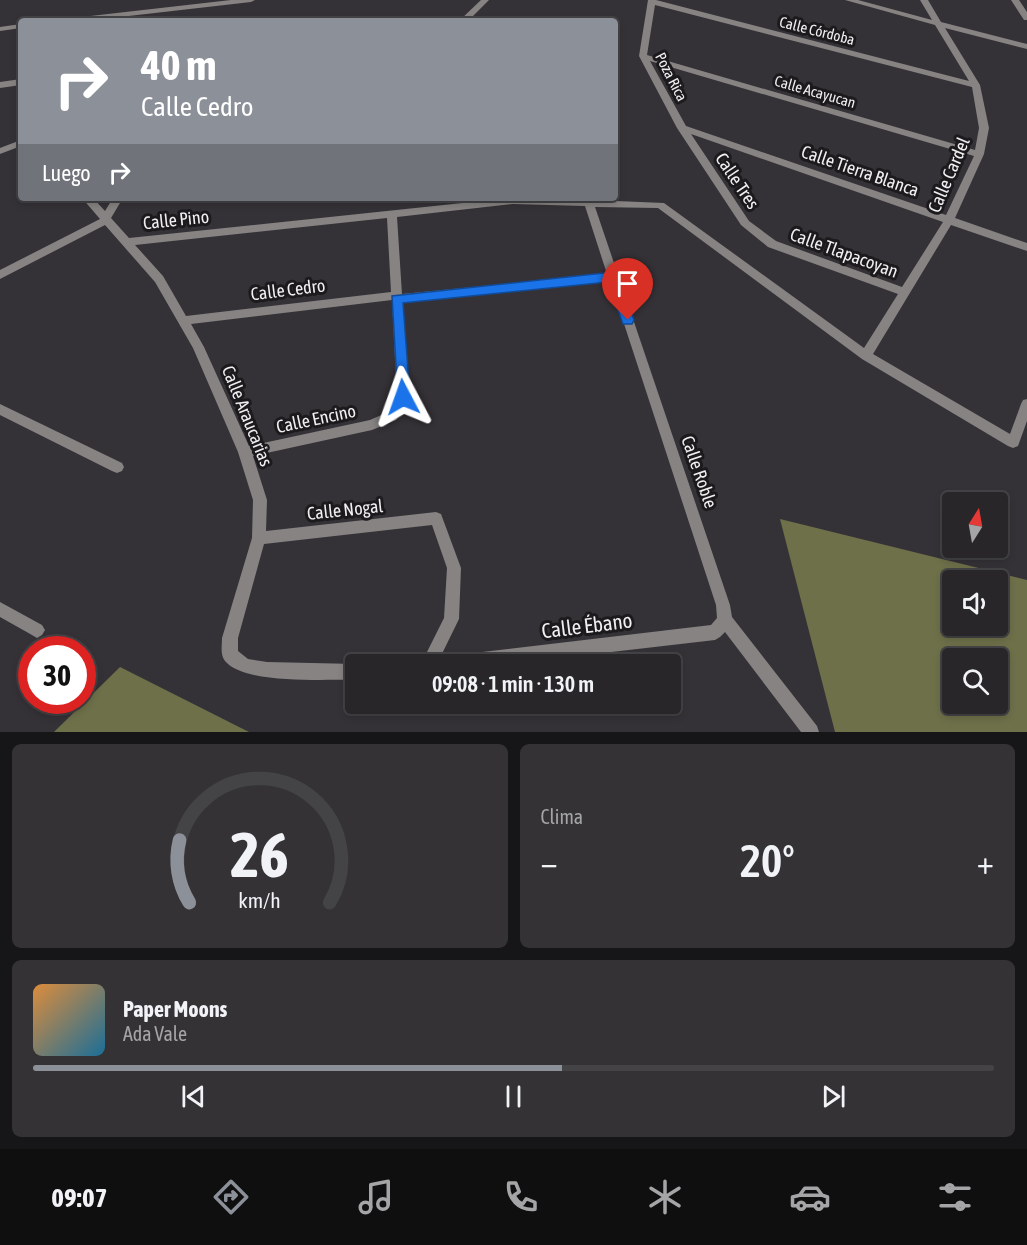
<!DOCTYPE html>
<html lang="es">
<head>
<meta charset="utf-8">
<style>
	body { margin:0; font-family:"Asap Condensed",sans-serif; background:#343235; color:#f1f3f6; height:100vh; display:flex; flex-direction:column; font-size:22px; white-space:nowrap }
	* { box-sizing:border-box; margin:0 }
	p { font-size:20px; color:#a5a5a8 }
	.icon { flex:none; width:33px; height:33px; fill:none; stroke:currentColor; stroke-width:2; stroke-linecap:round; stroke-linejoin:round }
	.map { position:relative; height:732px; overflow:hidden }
	.details { display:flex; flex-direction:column; gap:12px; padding:12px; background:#161517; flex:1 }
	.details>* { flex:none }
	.banner { position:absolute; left:18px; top:18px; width:600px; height:183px; border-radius:6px; box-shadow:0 3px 9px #0003,0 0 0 2px #444346; background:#8c9099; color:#fff; overflow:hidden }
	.needle { width:39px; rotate:11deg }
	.controls { position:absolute; left:942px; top:492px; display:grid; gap:12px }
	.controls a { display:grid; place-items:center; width:66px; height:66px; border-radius:6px; background:#282629; box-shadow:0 3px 9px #0003,0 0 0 2px #444346; font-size:30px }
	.speed { position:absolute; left:18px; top:636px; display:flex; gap:12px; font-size:30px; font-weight:700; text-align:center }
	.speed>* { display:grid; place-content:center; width:78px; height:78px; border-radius:50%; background:#282629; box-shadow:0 3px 9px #0003,0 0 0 2px #444346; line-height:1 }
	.speed .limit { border:9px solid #d22; background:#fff; color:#111 }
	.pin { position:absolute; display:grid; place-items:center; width:51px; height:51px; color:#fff; margin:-62px -26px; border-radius:50% 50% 50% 0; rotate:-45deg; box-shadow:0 0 6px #0007 }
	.pin .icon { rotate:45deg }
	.me { position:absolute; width:66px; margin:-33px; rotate:356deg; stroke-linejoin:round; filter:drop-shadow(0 0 4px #0008) }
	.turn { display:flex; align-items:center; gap:21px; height:126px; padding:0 24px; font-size:27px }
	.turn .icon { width:78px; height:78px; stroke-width:2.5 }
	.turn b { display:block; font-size:42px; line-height:51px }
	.then { display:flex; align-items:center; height:57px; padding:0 24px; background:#0003; gap:12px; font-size:22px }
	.big { font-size:45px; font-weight:600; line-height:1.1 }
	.details .card { flex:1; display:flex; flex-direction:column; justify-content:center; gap:9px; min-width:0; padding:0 21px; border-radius:9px; background:#343235 }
	.details .dial { align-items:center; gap:0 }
	.dial svg { height:156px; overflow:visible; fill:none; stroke:#444346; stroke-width:7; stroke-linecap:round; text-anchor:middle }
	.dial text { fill:#f1f3f6; stroke:none }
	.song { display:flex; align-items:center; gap:18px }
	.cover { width:72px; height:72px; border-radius:9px; background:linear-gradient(135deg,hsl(30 70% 55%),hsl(200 70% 35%)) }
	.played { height:6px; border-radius:3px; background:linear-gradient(90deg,#8c9099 55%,#444346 55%) }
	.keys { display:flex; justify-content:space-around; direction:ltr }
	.heat { display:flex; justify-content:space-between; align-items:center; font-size:33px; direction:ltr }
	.details .tiles { flex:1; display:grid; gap:12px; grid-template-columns:1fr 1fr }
	.card:last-child { grid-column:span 2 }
	.trip { position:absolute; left:345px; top:654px; width:336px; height:60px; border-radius:6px; background:#282629; box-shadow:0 3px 9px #0003,0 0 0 2px #444346; font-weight:600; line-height:60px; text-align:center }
	.menu { display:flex; height:96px; justify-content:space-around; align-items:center; background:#100f10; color:#a5a5a8 }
	.menu .icon { width:42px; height:42px }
	.menu .on { color:#8c9099 }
	.menu b { font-size:27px; color:#f1f3f6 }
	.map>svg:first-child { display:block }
	.forest { fill:#6e704a; fill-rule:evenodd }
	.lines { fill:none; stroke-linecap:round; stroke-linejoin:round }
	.minor { fill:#868382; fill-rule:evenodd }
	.route { fill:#1a73e8; stroke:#114b97; stroke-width:1.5 }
	.labels { text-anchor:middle; stroke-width:6; stroke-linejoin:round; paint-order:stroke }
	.far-street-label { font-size:15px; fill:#f1eff2; stroke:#1c1a1c }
	.street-label { font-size:18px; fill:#f1eff2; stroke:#1c1a1c }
	.near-street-label { font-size:21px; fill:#f1eff2; stroke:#1c1a1c }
</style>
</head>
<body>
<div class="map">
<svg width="1027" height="732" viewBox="0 0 1027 732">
	<rect width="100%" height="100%" fill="#353237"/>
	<g class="forest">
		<path d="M780 519 1027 580V732H835ZM952 580H998V626H952ZM952 658H998V704H952Z"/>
		<polygon points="120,667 249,732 54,732"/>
	</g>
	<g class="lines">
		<g class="minor">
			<polygon points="231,0 255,0 251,2 85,21 60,21 64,19"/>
			<polygon points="481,0 489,0 468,21 459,21"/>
			<path d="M648 0H656L969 81 935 25 845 0H858L932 20 920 0H928L941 22 1027 44V49L945 28 980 85 989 128 984 154 955 218 1027 243V251L951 225 873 354 1010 434 1021 404 1023 400 1027 399V421L1018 446 1013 448 1008 446 862 359 658 208 595 207 730 605 732 617 817 726 819 732H801L725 632 720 637 715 640 508 664H440L443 659 448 656 711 625 717 618 716 605 610 281 403 303 409 397 396 420 372 430 253 456 267 500 266 531 436 512 441 514 461 568 459 619 437 664H421L444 618 447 568 432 525 264 544 238 638V651L248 659 267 662 356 664V680C325 679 245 685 225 661 220 655 222 645 222 638L252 538 253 500 238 452 193 348 155 282 105 225 0 279V270L100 219 82 198H93L105 211 113 198H123L111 218 129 238 510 198H590L592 200 664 203 864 348 898 294 768 247 741 225 677 128 639 56ZM655 5 972 87 979 128 975 150 647 55ZM650 61 974 156 946 215 686 126ZM691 134 943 222 902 287 776 241 749 221ZM513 204 585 206 607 274 402 294 397 217ZM387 218 391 292 186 316 163 276 135 245ZM392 300 397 397 388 412 370 420 249 446 204 347 191 324Z"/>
			<polygon points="1011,0 1019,0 1027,12 1027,20 1024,20"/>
			<polygon points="21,24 21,28 0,31 0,27"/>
			<polygon points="21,79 21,85 0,88 0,82"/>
			<polygon points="21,140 21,146 0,154 0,148"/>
			<polygon points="0,404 122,463 124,467 122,471 117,473 112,471 0,415"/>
			<polygon points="0,602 42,625 45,630 42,635 37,638 32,635 0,617"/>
		</g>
	</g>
	<polygon class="route" points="613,272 619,277 634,320 632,324 623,324 608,282 403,303 410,397 408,401 398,401 392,296"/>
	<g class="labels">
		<g class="far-street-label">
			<text transform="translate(817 31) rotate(14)" y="5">Calle Córdoba</text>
			<text transform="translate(671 77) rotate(63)" y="5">Poza Rica</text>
			<text transform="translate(815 92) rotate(16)" y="5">Calle Acayucan</text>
		</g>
		<g class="street-label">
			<text transform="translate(860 171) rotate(19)" y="6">Calle Tierra Blanca</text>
			<text transform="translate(949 175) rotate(-67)" y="6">Calle Cardel</text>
			<text transform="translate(737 181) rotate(56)" y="6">Calle Tres</text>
			<text transform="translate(176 220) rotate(-6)" y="6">Calle Pino</text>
			<text transform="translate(844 253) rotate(20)" y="6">Calle Tlapacoyan</text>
			<text transform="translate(288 290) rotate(-7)" y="6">Calle Cedro</text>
			<text transform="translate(247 416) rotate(68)" y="6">Calle Araucarias</text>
			<text transform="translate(316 419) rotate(-12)" y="6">Calle Encino</text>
			<text transform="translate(699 472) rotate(71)" y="6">Calle Roble</text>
			<text transform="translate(345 510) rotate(-6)" y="6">Calle Nogal</text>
		</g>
		<g class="near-street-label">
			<text transform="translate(587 626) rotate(-7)" y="7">Calle Ébano</text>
		</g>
	</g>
</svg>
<div class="controls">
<a><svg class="needle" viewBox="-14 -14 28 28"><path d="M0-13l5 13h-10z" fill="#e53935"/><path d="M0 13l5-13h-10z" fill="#a5a5a8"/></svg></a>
<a><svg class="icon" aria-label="sound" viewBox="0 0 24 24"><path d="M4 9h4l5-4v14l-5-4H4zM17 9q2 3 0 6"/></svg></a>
<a><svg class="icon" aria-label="search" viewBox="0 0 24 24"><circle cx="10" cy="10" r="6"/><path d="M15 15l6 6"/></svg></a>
</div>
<div class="speed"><div class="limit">30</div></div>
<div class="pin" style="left:628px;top:320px;background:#d93025"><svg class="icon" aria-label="arrive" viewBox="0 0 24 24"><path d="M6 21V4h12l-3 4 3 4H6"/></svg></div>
<svg class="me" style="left:403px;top:397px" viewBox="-20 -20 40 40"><path d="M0-17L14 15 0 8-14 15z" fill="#1a73e8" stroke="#fff" stroke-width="4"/></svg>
<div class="trip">09:08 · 1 min · 130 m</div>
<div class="banner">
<div class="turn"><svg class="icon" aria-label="right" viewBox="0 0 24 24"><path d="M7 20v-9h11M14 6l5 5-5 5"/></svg><div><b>40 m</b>Calle Cedro</div></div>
<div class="then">Luego<svg class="icon" aria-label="right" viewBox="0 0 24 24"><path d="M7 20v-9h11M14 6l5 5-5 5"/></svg></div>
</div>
</div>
<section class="details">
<div class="tiles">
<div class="card dial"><svg viewBox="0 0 100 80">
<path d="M14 69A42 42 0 1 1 86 69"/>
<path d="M14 69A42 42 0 0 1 9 37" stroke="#8c9099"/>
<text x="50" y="56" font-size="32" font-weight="700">26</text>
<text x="50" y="72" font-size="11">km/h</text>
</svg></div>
<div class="card"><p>Clima</p>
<div class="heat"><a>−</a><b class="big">20°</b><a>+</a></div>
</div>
<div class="card">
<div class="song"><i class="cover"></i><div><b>Paper Moons</b><p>Ada Vale</p></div></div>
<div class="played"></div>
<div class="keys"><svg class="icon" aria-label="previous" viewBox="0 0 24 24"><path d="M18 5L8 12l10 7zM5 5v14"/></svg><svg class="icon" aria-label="pause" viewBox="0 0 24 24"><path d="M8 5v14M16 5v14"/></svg><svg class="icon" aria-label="next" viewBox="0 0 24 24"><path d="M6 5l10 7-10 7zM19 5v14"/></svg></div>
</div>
</div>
</section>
<nav class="menu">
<b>09:07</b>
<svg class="icon on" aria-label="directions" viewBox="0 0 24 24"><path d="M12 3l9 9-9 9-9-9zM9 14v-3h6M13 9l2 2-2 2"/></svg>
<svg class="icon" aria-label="music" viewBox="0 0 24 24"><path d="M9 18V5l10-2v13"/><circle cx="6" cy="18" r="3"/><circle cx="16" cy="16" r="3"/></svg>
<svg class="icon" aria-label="phone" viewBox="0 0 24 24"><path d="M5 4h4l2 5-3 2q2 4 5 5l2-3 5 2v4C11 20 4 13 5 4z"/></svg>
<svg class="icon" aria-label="climate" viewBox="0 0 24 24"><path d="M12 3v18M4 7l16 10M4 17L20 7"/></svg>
<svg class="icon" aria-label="car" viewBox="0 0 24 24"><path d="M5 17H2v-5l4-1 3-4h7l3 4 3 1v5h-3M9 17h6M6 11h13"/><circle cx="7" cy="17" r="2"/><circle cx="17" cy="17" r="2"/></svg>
<svg class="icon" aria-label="filters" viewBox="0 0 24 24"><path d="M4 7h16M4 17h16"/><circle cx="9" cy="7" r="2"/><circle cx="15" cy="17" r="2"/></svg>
</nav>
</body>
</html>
